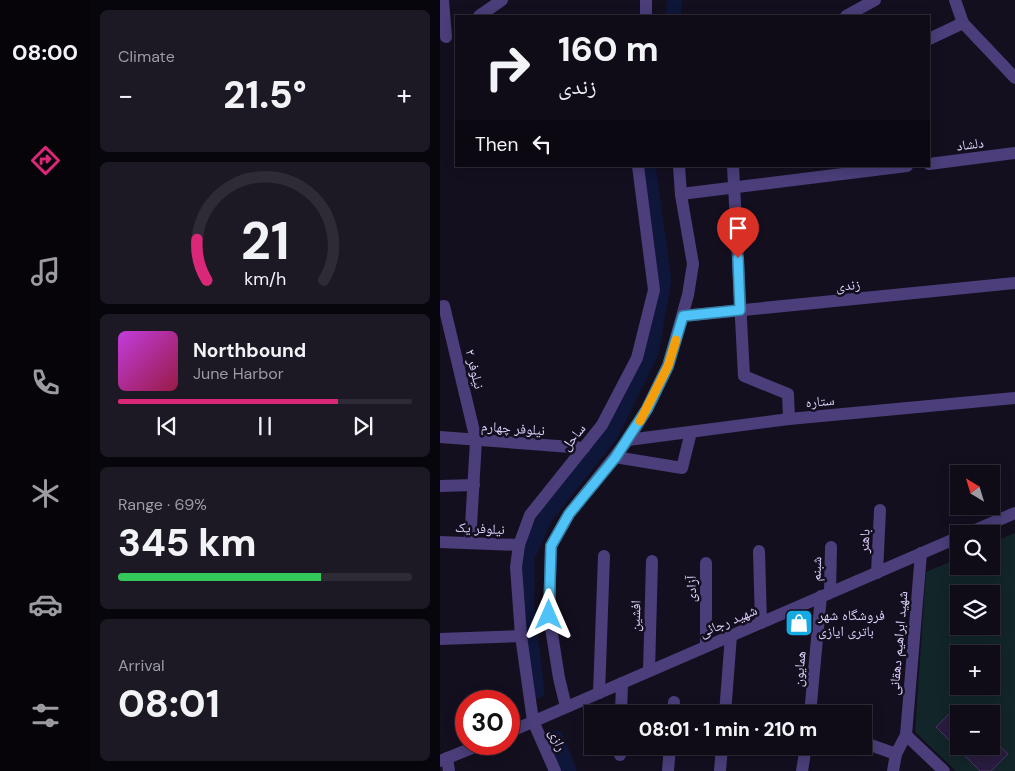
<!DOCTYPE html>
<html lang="en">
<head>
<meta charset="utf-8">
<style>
	body { margin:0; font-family:"DM Sans","Noto Naskh Arabic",sans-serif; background:#1d1924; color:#f1f3f6; height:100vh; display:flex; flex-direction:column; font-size:19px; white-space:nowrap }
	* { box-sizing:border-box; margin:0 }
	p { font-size:16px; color:#9b9ba1 }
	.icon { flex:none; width:28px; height:28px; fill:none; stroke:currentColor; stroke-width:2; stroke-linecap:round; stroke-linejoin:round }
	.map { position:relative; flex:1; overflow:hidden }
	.details { display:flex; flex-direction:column; gap:10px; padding:10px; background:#08060d; width:350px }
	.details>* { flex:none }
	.hud { position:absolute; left:15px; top:15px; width:475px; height:152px; border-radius:0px; box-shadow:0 2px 12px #0003,0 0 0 1px #2f2b36; background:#0f0b17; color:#f1f3f6; overflow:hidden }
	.needle { width:32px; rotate:322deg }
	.buttons { position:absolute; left:510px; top:465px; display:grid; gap:10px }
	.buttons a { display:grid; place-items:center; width:50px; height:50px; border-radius:0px; background:#0f0b17; box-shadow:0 2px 12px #0003,0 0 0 1px #2f2b36; font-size:25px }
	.speed { position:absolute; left:15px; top:690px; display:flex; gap:10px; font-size:25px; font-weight:700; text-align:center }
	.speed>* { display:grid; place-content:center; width:65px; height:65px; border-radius:50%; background:#0f0b17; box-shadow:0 2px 12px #0003,0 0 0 1px #2f2b36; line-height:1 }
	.speed .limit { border:8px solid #d22; background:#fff; color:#111 }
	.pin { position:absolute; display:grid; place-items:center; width:42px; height:42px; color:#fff; margin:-51px -21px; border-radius:50% 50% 50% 0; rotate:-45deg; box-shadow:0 0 5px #0007 }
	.pin .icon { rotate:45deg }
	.me { position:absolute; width:55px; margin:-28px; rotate:0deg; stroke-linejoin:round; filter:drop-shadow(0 0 4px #0008) }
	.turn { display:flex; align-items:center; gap:18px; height:105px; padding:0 20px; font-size:22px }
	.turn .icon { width:65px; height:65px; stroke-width:2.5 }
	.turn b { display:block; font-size:35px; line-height:42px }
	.then { display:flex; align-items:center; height:48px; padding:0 20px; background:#0003; gap:10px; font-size:19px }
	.big { font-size:38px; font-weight:800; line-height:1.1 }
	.details .card { flex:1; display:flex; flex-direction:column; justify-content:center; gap:8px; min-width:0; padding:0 18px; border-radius:8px; background:#1d1924 }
	.details .dial { align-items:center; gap:0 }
	.dial svg { height:130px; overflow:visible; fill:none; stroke:#2f2b36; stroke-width:7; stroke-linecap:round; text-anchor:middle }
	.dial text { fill:#f1f3f6; stroke:none }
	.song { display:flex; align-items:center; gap:15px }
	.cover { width:60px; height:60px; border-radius:8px; background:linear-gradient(135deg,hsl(290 70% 55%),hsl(340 70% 35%)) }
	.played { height:5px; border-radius:2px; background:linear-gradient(90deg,#db2777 75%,#2f2b36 75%) }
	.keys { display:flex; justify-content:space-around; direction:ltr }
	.heat { display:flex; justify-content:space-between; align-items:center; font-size:28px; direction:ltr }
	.charge { height:8px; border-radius:4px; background:linear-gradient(90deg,#34c759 69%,#2f2b36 0) }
	.trip { position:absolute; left:144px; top:705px; width:288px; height:50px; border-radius:0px; background:#0f0b17; box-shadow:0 2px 12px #0003,0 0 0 1px #2f2b36; font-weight:800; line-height:50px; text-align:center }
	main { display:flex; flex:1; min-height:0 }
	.dock { display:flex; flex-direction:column; width:90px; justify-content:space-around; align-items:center; background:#060409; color:#9b9ba1 }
	.dock .icon { width:35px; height:35px }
	.dock .active { color:#db2777 }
	.dock b { font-size:22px; color:#f1f3f6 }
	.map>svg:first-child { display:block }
	.green { fill:#122528; fill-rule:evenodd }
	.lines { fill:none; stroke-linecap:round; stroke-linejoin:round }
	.canal { stroke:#0e1639; stroke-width:15 }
	.building { fill:#291c3e; stroke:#453168 }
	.minor { stroke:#4b3e7a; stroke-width:12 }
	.route-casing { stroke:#337fa1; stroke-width:12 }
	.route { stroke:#4fc3f7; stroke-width:9 }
	.slow { stroke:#f59e0b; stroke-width:9 }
	.labels { text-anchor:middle; stroke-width:5; stroke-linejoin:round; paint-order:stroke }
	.street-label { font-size:14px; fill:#ddd1fb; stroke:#140f1f }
	.poi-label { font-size:14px; fill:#ddd1fb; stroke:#140f1f; text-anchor:start }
</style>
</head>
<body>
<main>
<nav class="dock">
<b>08:00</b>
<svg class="icon active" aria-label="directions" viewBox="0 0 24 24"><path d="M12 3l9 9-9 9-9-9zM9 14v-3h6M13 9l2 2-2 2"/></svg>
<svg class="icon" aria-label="music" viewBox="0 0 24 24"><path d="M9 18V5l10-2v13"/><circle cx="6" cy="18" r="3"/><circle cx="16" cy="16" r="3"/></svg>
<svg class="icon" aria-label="phone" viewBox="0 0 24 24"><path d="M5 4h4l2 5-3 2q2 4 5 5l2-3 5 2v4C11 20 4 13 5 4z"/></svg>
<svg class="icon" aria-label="climate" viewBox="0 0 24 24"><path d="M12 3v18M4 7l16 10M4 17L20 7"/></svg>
<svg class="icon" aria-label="car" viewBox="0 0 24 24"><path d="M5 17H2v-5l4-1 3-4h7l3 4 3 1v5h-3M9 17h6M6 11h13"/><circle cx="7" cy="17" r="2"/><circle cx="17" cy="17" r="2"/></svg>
<svg class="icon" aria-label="filters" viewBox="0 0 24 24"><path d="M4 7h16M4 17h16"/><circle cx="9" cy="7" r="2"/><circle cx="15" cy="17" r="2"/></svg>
</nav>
<section class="details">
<div class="card"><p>Climate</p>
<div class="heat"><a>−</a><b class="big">21.5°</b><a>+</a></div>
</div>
<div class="card dial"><svg viewBox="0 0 100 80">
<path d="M14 69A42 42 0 1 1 86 69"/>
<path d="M14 69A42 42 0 0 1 8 44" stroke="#db2777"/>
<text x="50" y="56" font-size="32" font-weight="700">21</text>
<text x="50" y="72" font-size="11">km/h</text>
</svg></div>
<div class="card">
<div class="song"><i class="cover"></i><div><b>Northbound</b><p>June Harbor</p></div></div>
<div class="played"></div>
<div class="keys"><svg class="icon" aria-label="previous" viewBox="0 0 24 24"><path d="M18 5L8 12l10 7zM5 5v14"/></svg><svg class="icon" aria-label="pause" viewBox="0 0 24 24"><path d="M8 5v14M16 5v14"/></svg><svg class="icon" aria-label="next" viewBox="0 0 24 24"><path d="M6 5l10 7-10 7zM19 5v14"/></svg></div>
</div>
<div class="card"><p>Range · 69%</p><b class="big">345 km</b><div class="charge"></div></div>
<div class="card"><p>Arrival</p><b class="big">08:01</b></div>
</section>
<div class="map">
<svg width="575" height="771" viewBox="0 0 575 771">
	<rect width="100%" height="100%" fill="#140f1f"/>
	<path class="green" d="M575 533V771H516L475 732 486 572 519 558V566H551V543ZM519 594H551V626H519ZM519 654H551V686H519ZM519 714H551V746H519Z"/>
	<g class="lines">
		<g class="canal">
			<polyline points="233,16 235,0"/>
			<polyline points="97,691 87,607 87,558 105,517 171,434 211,353 224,280 208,166"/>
			<polyline points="116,738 129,771"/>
		</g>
	</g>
	<polygon class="building" points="518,705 527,714 519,714 519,746 551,746 551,737 568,754 551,771 540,771 496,727"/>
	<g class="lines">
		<g class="minor">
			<polyline points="3,0 6,37"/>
			<polyline points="515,0 523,23 575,78"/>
			<polyline points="39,16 62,0"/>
			<polyline points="206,16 206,0"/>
			<polyline points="406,16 435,0"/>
			<polyline points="489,39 523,23"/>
			<polyline points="489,164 575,153"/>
			<polyline points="293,166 304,376 348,394 349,419"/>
			<polyline points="241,194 467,166"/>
			<polyline points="0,307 4,306 36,440 30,543"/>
			<polyline points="243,316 575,283"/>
			<polyline points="0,437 144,448"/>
			<polyline points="188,440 349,419 575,398"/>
			<polyline points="175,457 242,468 251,432"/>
			<polyline points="0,486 34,485"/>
			<polyline points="526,534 575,513"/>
			<polyline points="0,542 79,545"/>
			<polyline points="319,551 321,623"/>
			<polyline points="481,553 466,735 504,771"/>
			<polyline points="266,563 266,646"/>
			<polyline points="437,573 440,510"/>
			<polyline points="390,592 391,547"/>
			<polyline points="0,639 81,636"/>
			<polyline points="209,671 212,561"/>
			<polyline points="159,693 164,556"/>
			<polyline points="126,707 119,678 109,615 111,546 129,514 188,440 207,409 228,366 248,295 253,264 241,195 239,166"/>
			<polyline points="181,714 182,683"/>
			<polyline points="233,714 234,702"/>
			<polyline points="285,714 291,635"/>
			<polyline points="370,714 381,596"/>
			<polyline points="69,732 519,537"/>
			<polyline points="422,742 456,754"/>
			<polyline points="180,755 180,746"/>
			<polyline points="7,758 9,771"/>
			<polyline points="0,761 42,744"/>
			<polyline points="115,771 93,721 81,636 76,567 79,545 90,515 162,425 197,358 214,290 198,166"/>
			<polyline points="228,771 230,746"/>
			<polyline points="280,771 282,746"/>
			<polyline points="362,771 366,746"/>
			<polyline points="453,771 456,754 466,735"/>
		</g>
	</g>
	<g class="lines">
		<defs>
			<polyline id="route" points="109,615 111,546 129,514 175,458 207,409 228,366 243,316 300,310 298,258"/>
		</defs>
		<use href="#route" class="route-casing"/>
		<use href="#route" class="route"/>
		<polyline class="slow" points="200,421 228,366 236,340"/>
	</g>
	<defs>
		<symbol id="shop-square" viewBox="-11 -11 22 22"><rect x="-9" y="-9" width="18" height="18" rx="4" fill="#15aae2" stroke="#140f1f"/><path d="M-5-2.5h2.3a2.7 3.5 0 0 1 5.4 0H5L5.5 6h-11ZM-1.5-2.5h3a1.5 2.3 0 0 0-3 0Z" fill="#fff"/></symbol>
	</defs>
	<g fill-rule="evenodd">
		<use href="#shop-square" x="343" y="607" width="32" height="32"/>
	</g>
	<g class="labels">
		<g class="street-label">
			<text transform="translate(530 144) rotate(-7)" y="5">دلشاد</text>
			<text transform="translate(408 285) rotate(-6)" y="5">زندی</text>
			<text transform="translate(35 369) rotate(76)" y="5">نیلوفر ۲</text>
			<text transform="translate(380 401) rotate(-5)" y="5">ستاره</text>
			<text transform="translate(73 428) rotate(4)" y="5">نیلوفر چهارم</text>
			<text transform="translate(133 437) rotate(-51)" y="5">ساحل</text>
			<text transform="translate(40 528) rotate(3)" y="5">نیلوفر یک</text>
			<text transform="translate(424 541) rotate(-87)" y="5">باهنر</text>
			<text transform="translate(376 569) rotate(-88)" y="5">شبنم</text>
			<text transform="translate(251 589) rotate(-90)" y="5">آزادی</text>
			<text transform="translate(195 616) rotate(-88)" y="5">افشین</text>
			<text transform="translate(288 621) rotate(-23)" y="5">شهید رجائی</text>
			<text transform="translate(458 643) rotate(-85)" y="5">شهید ابراهیم دهقانی</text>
			<text transform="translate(359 669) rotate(-85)" y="5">همایون</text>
			<text transform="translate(118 740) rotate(66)" y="5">رازی</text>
		</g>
		<g class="poi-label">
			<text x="378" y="620">فروشگاه شهر<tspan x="378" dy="16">باتری ایازی</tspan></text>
		</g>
	</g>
</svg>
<div class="buttons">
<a><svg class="needle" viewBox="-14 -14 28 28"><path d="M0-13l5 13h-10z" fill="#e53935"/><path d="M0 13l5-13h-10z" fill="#9b9ba1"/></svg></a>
<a><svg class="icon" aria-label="search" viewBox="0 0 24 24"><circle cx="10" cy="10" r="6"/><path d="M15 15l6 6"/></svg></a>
<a><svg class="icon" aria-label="layers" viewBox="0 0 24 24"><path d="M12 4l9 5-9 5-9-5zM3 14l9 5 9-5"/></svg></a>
<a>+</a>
<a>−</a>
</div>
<div class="speed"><div class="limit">30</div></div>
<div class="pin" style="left:298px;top:258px;background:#d93025"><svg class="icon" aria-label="arrive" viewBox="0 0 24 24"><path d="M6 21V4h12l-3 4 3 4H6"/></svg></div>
<svg class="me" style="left:109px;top:615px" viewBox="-20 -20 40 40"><path d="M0-17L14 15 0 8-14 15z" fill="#4fc3f7" stroke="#fff" stroke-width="4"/></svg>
<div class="trip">08:01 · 1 min · 210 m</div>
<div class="hud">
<div class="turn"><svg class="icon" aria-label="right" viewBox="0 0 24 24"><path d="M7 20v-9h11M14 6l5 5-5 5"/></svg><div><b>160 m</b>زندی</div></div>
<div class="then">Then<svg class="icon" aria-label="left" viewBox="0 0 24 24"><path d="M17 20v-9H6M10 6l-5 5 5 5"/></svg></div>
</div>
</div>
</main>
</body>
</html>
